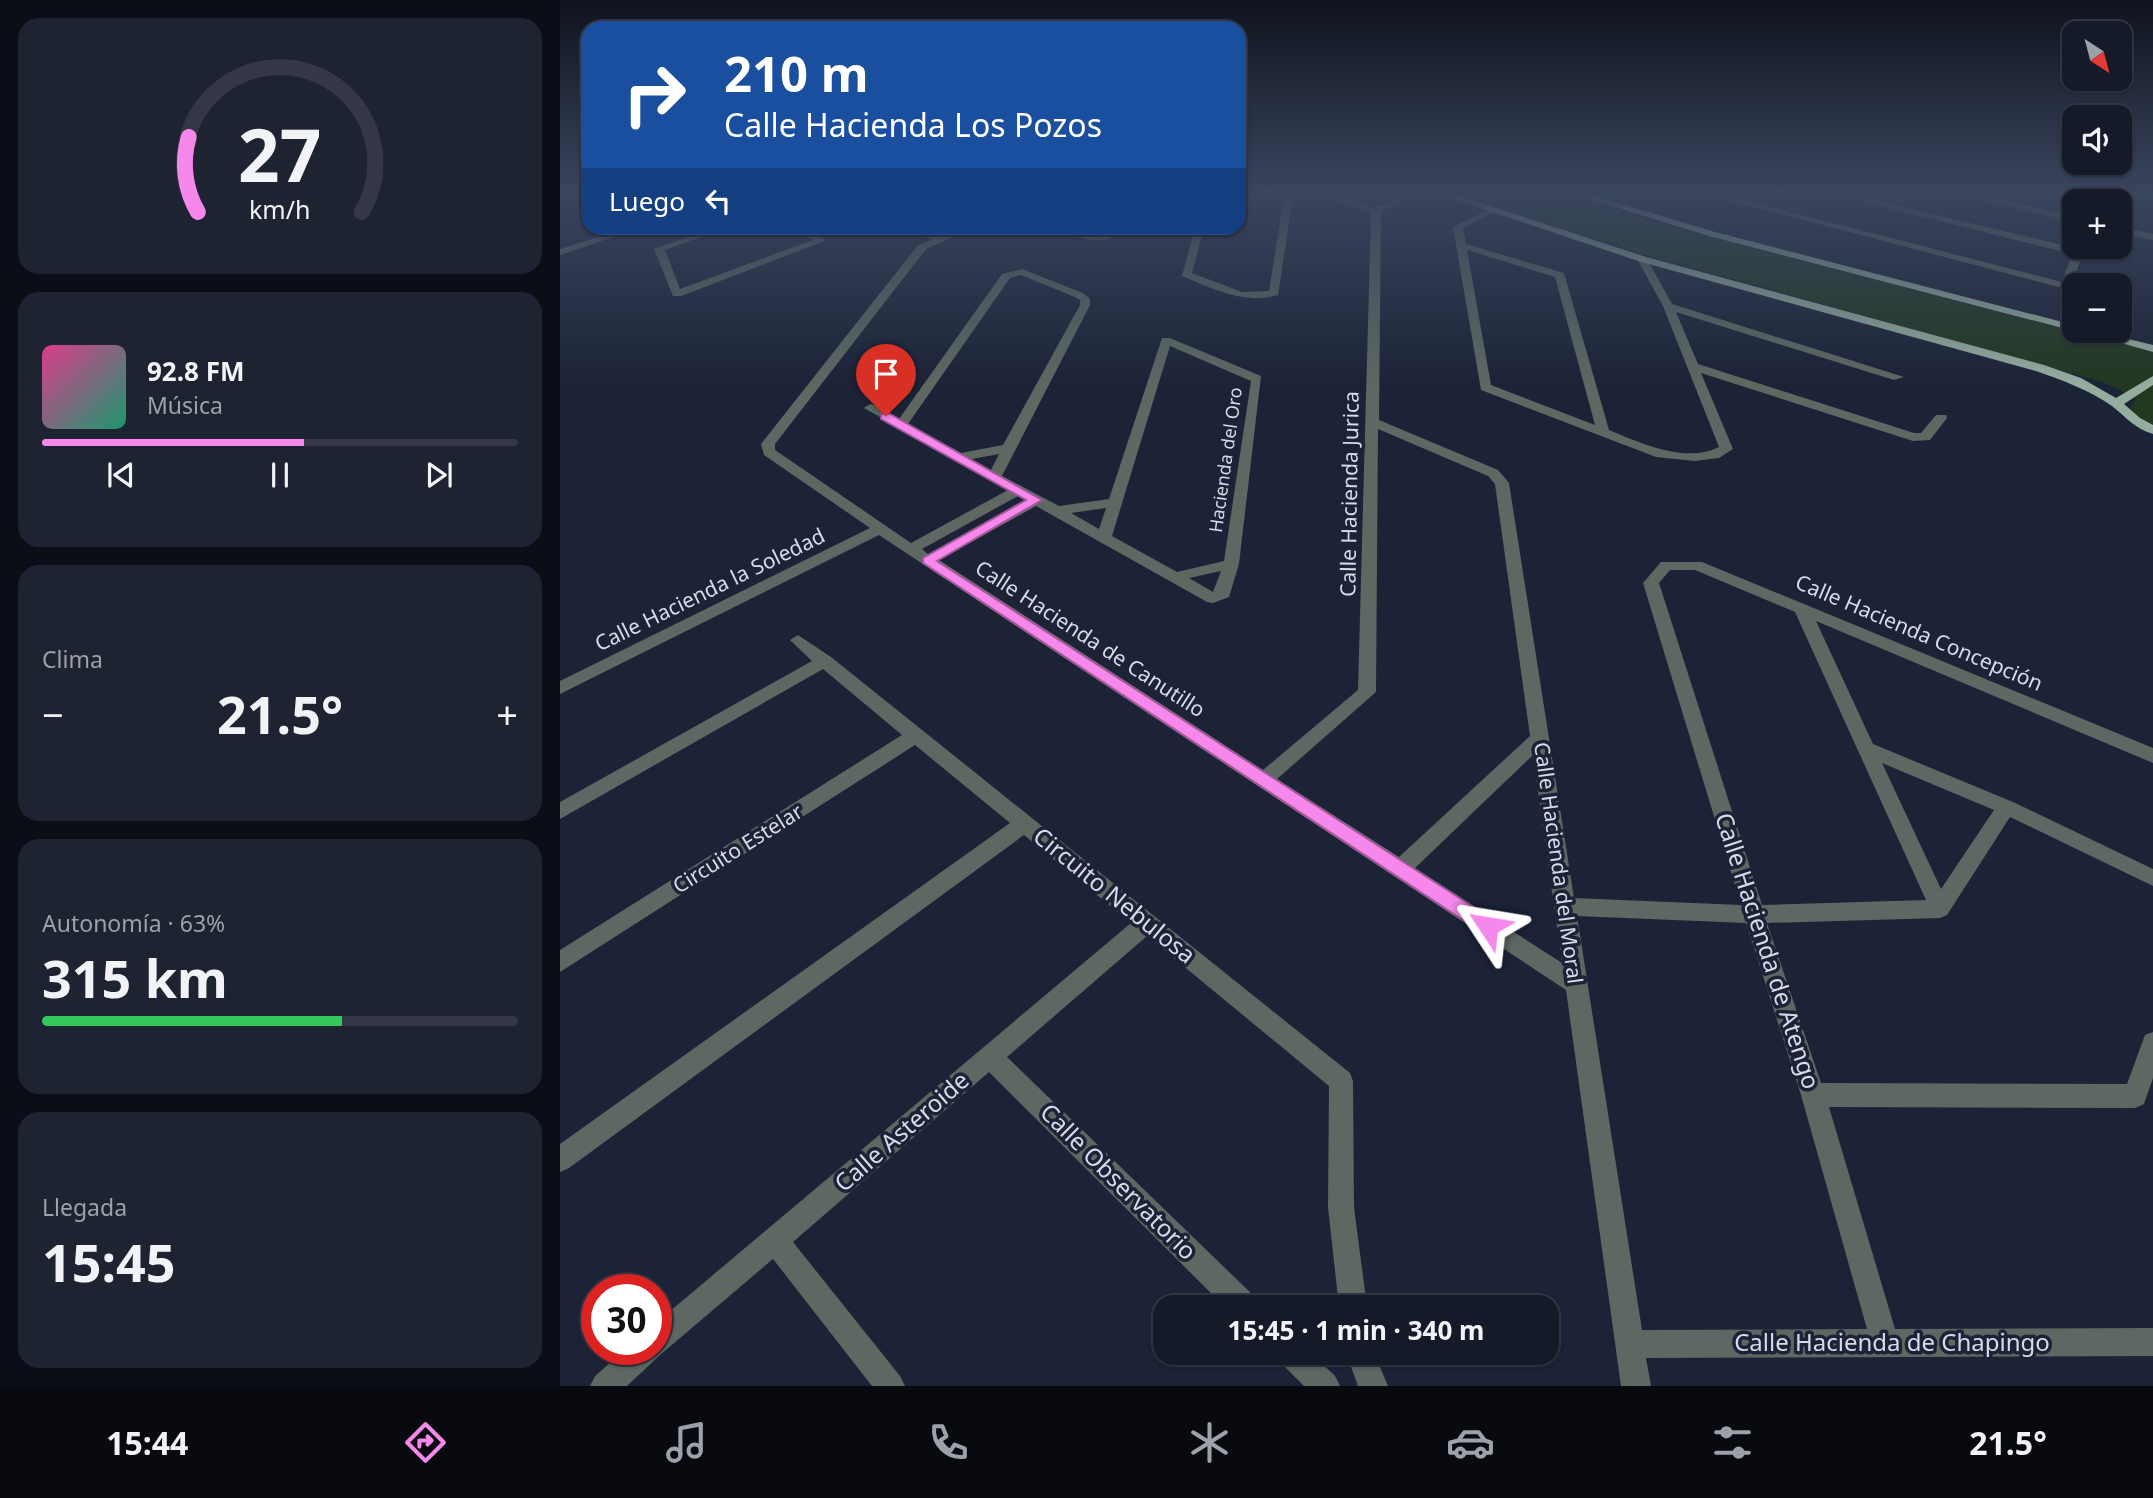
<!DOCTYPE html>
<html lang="es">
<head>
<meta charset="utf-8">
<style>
	body { margin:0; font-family:"Noto Sans",sans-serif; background:#1e2331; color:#f1f3f6; height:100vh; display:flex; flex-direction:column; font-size:26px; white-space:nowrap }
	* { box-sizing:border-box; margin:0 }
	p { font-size:23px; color:#9da1a8 }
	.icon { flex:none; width:38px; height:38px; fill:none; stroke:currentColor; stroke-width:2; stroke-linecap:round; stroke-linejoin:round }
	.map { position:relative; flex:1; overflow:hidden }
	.sheet { display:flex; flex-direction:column; gap:18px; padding:18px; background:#0c0e17; width:560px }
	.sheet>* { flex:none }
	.banner { position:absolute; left:21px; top:21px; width:665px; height:214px; border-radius:21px; box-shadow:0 2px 5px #0004,0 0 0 2px #343846; background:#1a4fa0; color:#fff; overflow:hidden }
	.needle { width:46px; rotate:144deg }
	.controls { position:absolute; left:1502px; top:21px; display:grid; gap:14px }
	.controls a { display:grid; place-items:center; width:70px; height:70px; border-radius:14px; background:#151a29; box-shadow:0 2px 5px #0004,0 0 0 2px #343846; font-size:35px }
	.speed { position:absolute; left:21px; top:1274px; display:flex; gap:14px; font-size:35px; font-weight:700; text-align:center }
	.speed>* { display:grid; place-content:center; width:91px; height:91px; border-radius:50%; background:#151a29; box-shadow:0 2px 5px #0004,0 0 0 2px #343846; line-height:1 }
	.speed .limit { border:10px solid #d22; background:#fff; color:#111 }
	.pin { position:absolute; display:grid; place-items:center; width:60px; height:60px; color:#fff; margin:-72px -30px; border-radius:50% 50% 50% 0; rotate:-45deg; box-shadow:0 0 7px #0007 }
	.pin .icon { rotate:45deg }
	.me { position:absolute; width:77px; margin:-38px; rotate:303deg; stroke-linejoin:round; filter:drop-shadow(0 0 5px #0008) }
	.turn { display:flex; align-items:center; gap:24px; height:147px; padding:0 28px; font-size:32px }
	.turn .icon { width:91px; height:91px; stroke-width:2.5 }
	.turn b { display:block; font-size:49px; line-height:60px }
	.then { display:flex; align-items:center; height:66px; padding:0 28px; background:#0003; gap:14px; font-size:26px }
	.big { font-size:52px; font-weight:700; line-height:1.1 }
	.sheet .tile { flex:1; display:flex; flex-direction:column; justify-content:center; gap:10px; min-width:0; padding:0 24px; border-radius:21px; background:#1e2331 }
	.sheet .dial { align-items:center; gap:0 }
	.dial svg { height:182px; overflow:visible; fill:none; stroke:#343846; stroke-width:7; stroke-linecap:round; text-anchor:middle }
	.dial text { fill:#f1f3f6; stroke:none }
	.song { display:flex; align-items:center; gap:21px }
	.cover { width:84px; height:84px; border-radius:10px; background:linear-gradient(135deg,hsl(330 70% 55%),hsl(160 70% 35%)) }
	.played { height:7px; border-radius:4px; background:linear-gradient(90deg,#f688ec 55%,#343846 55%) }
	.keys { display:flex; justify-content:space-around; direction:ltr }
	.heat { display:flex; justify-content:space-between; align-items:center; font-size:38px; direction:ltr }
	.charge { height:10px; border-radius:5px; background:linear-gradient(90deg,#34c759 63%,#343846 0) }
	.trip { position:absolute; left:593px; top:1295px; width:406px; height:70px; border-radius:21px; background:#151a29; box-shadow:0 2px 5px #0004,0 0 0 2px #343846; font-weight:700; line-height:70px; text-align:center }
	.menu { display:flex; height:112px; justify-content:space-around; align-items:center; background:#080a10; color:#9da1a8 }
	.menu .icon { width:49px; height:49px }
	.menu .on { color:#f688ec }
	.menu b { font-size:32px; color:#f1f3f6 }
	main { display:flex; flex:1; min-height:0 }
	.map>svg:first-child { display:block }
	.green { fill:#223821 }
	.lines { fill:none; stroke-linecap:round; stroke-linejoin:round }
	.minor { fill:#5d6862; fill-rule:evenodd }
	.major { fill:#95ad9f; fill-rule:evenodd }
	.route { fill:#f688ec; stroke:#a05899; stroke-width:2 }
	.labels { text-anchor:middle; stroke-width:7; stroke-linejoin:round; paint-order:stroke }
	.far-street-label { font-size:18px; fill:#d6dbe9; stroke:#1c2337 }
	.street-label { font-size:21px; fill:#d6dbe9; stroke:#1c2337 }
	.near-street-label { font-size:24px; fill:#d6dbe9; stroke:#1c2337 }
</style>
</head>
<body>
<main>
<section class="sheet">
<div class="tile dial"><svg viewBox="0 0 100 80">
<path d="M14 69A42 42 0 1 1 86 69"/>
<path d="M14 69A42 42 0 0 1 10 36" stroke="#f688ec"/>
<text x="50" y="56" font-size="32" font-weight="700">27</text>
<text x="50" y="72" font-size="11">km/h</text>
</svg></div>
<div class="tile">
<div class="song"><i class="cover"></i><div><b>92.8 FM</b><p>Música</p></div></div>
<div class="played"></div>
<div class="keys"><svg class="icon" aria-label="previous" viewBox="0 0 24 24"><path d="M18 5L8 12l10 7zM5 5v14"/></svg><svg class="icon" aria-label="pause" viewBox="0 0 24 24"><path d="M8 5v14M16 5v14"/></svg><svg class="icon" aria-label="next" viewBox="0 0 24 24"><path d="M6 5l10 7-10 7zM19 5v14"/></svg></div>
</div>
<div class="tile"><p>Clima</p>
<div class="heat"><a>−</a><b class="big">21.5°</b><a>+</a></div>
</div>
<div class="tile"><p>Autonomía · 63%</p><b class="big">315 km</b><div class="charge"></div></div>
<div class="tile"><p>Llegada</p><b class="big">15:45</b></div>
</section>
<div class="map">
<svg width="1593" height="1386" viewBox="0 0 1593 1386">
	<rect width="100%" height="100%" fill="#1c2337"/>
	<polygon class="green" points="887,191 992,191 1116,228 1593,352 1593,430 1569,409 1576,398 1545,383 1083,254"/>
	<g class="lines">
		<g class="minor">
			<path d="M725 191H734L718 295C683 305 654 289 622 276L635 228H644L632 273 682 292 709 291Z"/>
			<path d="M751 191C775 191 794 206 814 207 830 207 847 191 866 191L821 211 819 420 938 470 949 483 1014 898 1181 905 1083 583 1101 562H1142L1593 748V763L1256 621 1313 744 1453 802 1593 869V886L1450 817 1387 915 1380 918 1207 923 1261 1083 1567 1084 1585 1035 1593 1032V1078L1584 1104 1575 1108 1269 1107 1335 1329 1593 1328V1356L1086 1358 1091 1386H1061L1006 990 319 535 0 694V681L310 528 204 455 201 444 358 245 372 240 347 228H358L381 236 403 228H414L366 249 215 444V450L351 543 448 490 304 408 310 404 314 405 339 419 442 274 462 269 523 293 530 299V305L442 476 499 506 549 499 602 338H610L701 376 679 564 669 597 653 603 647 602 476 506 379 560 703 770 798 690 811 212ZM461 275 515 297 520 300V305L443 445 401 453 348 424 450 278ZM610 346 691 381 664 561 617 572 552 536ZM818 429 928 476 935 484 970 736 839 857 717 779 816 692ZM439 454 431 470 412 459ZM458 496 465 500 368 554 362 549ZM546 508 539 529 511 513ZM1110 570H1135L1235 612 1366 900 1202 905 1099 583ZM661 571 653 592 629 578ZM973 755 1002 963 855 868ZM1322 763 1434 810 1381 889ZM1017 916 1186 923 1241 1095 1307 1329 1082 1330Z"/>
			<polygon points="1133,191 1149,191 1502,282 1512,254 1260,191 1276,191 1515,248 1525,247 1512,284 1516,285 1514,291"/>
			<polygon points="1386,191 1403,191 1514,216 1514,222"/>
			<path d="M931 208 939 210 903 228 906 244 1004 273 1049 430C1081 443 1125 464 1159 447L1103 306 1077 259 1082 256 1087 259 1112 304 1344 377 1334 380 1116 312 1138 364 1354 433H1361L1376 415H1386L1387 418 1370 440 1353 441 1141 373 1173 449 1159 458 1135 461 1096 457 921 390 893 227ZM907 250 995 277 1035 425 931 385Z"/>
			<polygon points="1559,227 1593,234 1593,240 1559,233"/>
			<polygon points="67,228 80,228 0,255 0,249"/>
			<polygon points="154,228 167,228 105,250 120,289 253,240 229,228 240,228 267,240 121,296 113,296 94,249"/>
			<path d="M497 228C513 227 527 234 543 234L547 228H556L550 239C532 242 512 238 497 228Z"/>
			<polygon points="238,635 271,657 790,1073 793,1081 794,1207 807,1307 779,1307 768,1207 769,1086 587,936 447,1057 695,1297 699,1307 665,1307 429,1072 233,1242 340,1376 345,1386 312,1386 213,1259 100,1355 67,1386 30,1386 35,1376 66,1349 96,1349 96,1323 571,923 464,835 9,1168 0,1172 0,1144 450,823 355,745 0,972 0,950 342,735 263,669 0,819 0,802 252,661 230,640"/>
			<polygon points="717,1353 751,1353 775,1376 780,1386 744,1386 721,1363"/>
			<polygon points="786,1353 814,1353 828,1386 798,1386"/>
		</g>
		<g class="major">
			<path d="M871 191H885L1086 257 1484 365 1521 378 1556 398 1593 376V385L1564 404 1580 418 1593 425V434C1575 429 1566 417 1552 406 1529 390 1502 380 1476 371L1078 261Z"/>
			<polygon points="1003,191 1018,191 1155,232 1514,325 1514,331 1517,331 1510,330 1149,236"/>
			<polygon points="1518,331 1536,331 1593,345 1593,352"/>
		</g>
	</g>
	<linearGradient id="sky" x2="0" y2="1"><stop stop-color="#0f131e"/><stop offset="0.5" stop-color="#3a455e"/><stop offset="1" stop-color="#3a455e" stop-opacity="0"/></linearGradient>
	<rect width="1593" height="385" fill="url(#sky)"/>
	<polygon class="route" points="321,414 330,414 482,500 377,561 935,921 938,926 935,932 928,935 921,932 363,563 363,558 466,500 321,419"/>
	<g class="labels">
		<g class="far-street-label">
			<text transform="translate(666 460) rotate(-82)" y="6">Hacienda del Oro</text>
		</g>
		<g class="street-label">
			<text transform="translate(790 494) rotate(-89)" y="7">Calle Hacienda Jurica</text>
			<text transform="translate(150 590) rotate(-26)" y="7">Calle Hacienda la Soledad</text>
			<text transform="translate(1359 633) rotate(23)" y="7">Calle Hacienda Concepción</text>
			<text transform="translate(530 639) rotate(33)" y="7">Calle Hacienda de Canutillo</text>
			<text transform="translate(178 849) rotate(-32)" y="7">Circuito Estelar</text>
			<text transform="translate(998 863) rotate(82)" y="7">Calle Hacienda del Moral</text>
		</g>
		<g class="near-street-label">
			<text transform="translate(554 896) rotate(39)" y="8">Circuito Nebulosa</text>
			<text transform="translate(1207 951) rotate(72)" y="8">Calle Hacienda de Atengo</text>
			<text transform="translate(342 1132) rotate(-41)" y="8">Calle Asteroide</text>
			<text transform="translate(558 1182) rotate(45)" y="8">Calle Observatorio</text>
			<text x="1332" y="1351">Calle Hacienda de Chapingo</text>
		</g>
	</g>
</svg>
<div class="controls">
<a><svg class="needle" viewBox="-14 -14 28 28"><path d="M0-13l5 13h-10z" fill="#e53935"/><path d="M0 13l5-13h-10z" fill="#9da1a8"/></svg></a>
<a><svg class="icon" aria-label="sound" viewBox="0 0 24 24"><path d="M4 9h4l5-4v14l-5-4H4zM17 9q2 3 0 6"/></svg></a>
<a>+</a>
<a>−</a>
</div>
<div class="speed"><div class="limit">30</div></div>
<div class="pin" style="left:326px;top:416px;background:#d93025"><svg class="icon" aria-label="arrive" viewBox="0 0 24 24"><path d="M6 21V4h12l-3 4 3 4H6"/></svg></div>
<svg class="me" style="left:928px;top:926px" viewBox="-20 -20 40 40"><path d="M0-17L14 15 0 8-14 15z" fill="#f688ec" stroke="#fff" stroke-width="4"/></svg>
<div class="trip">15:45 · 1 min · 340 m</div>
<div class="banner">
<div class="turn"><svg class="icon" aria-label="right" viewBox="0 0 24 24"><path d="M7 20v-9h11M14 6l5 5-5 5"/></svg><div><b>210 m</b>Calle Hacienda Los Pozos</div></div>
<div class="then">Luego<svg class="icon" aria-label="left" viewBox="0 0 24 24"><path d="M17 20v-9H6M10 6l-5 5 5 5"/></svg></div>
</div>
</div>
</main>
<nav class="menu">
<b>15:44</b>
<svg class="icon on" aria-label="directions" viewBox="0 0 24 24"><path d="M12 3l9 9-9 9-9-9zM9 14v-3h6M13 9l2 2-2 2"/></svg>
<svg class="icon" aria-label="music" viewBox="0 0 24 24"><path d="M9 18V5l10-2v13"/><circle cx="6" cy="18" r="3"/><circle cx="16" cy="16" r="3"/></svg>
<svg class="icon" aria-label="phone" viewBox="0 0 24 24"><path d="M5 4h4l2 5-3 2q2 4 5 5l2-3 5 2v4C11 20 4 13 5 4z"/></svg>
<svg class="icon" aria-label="climate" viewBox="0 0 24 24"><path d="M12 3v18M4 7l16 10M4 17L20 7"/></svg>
<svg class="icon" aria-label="car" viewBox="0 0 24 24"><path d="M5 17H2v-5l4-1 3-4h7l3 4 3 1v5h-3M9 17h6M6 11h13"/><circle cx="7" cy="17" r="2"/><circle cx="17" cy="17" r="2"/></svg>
<svg class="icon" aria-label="filters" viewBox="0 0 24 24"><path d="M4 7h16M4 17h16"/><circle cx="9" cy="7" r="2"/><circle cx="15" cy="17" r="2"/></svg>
<b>21.5°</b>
</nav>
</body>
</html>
